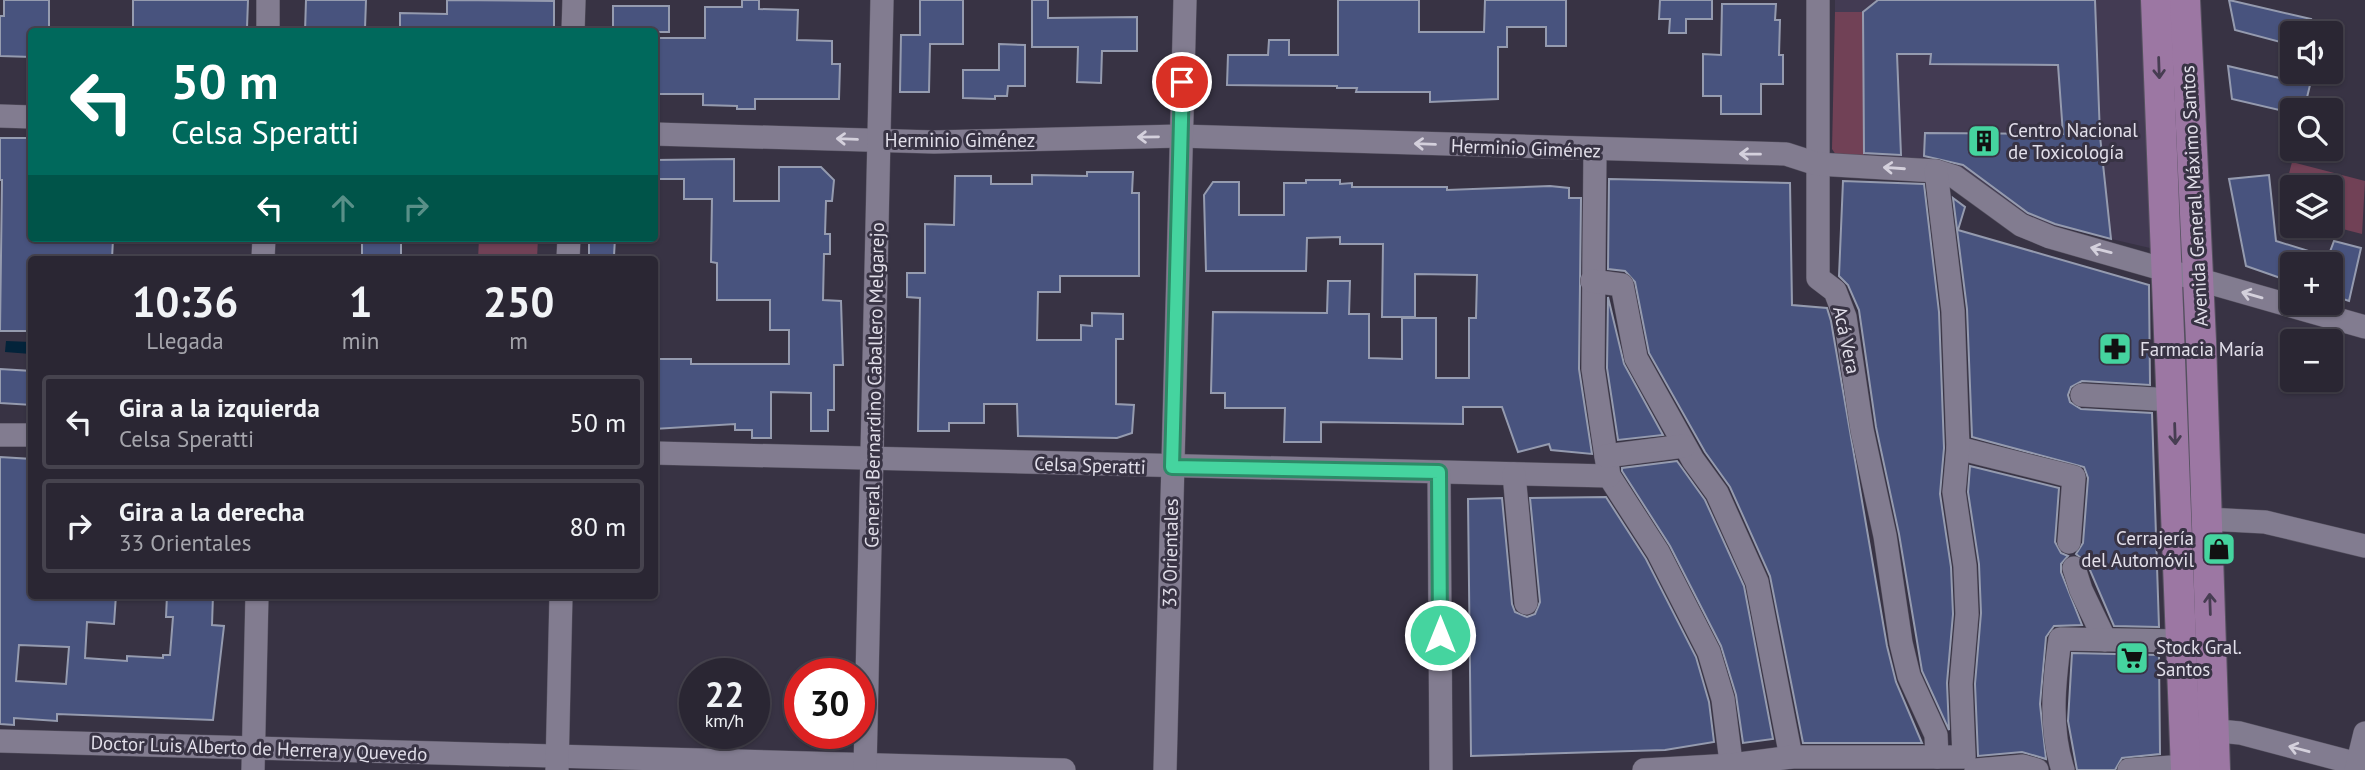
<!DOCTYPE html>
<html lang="es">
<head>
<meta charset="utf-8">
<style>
  :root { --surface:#2a2633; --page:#322e3b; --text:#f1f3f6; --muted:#a5a5ac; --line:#46434e }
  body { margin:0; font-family:"PT Sans",sans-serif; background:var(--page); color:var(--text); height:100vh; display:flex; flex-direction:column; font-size:26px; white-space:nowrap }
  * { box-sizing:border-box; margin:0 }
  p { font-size:23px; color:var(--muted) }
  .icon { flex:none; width:38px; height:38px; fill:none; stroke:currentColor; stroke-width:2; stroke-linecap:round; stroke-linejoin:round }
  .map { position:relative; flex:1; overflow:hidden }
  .drawer { position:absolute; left:28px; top:256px; width:630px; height:343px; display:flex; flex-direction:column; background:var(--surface); border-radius:7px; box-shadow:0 2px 5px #0004,0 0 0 2px var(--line) }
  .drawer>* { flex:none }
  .guide { position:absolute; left:28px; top:28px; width:630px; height:214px; border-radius:7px; box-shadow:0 2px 5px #0004,0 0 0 2px var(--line); background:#00695c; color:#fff; overflow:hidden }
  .buttons { position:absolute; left:2280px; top:21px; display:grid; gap:14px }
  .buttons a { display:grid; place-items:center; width:63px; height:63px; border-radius:7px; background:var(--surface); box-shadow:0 2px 5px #0004,0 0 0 2px var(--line); font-size:35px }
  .speed { position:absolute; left:679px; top:658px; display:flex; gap:14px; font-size:35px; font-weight:700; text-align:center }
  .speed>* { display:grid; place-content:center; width:91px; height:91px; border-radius:50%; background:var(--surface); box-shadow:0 2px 5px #0004,0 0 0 2px var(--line); line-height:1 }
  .speed small { font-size:18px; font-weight:400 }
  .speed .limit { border:10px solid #d22; background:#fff; color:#111 }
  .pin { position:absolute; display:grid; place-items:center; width:60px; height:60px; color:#fff; margin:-30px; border:4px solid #fff; border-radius:50%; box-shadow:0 2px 7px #0007 }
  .me { position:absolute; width:77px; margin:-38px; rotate:0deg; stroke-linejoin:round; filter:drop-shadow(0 0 5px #0008) }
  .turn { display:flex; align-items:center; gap:24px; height:147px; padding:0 28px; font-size:32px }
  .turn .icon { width:91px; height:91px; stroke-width:2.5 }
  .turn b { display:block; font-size:49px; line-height:60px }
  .lanes { display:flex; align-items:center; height:66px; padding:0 28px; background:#0003; justify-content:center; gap:35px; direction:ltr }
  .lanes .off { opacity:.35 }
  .eta { display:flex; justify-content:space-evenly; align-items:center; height:119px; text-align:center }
  .eta b { font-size:42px; font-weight:700; line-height:49px }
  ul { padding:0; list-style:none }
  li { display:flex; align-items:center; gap:21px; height:94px; margin:0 14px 10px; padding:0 14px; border:4px solid var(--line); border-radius:7px }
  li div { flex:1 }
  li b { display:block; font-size:26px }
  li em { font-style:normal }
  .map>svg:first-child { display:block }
  .built { fill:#433b53 }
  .green { fill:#714156 }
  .water { fill:#03233a }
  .building { fill:#48537e; stroke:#959baf; stroke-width:2; fill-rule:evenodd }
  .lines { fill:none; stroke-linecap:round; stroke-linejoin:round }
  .minor-casing { stroke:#565260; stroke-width:24 }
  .major-casing { stroke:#565260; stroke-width:32 }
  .minor { stroke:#827c90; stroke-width:23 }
  .major { stroke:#9c77a3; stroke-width:30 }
  .oneway { stroke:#473d52 }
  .oneway2 { stroke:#d4d0dc }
  .route-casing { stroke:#2d8a67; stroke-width:18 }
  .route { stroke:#45d49f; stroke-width:12 }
  .labels { text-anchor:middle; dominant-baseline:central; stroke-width:6; stroke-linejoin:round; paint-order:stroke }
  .poi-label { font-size:19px; fill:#e2dfea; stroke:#383344; text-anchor:start }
  .street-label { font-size:19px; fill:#e2dfea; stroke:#383344 }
</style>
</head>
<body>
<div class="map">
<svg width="2365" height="770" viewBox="0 0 2365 770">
  <rect width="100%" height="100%" fill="#383344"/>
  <path class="built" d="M1835,0h306l15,241 -6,7 -99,-23 -27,-12 -66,-45 -94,-12 -1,-144h-28z"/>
  <g class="green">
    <path d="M1835,12h28l1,144 -28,-1 -4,-6z"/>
    <path d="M2292,162l73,19 -3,53 -31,-8v-39h-39v29l-13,-4z"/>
    <path d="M479,238h59l-1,21h-59z"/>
  </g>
  <path class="water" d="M6,341l25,1v12l-26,-2z"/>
  <g class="building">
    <path d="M4,0h45v32h-17v25l-32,-1v-40h4z"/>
    <path d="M133,0h115l-1,28 -114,-1z"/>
    <path d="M306,0h60l-1,29 -60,3z"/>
    <path d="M447,0l107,1v31h-154v-19l47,1z"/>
    <path d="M742,0h17v9l39,1 -1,30 35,1v23h8l-1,35h-84v10h-18v-3l-34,-1v-11h-49v-56h51v-31h37z"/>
    <path d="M920,0h43v44h-33l-1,48h-29l1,-57h19z"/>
    <path d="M1032,0h16v18l89,-1v34h-35l-1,32 -24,-1 1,-35h-46z"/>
    <path d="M1338,0h81v32h65l1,-32h81v46h-20v-19h-39v20h-9v52l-68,3v-10h-74l1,-4h-20v-2l-110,-1 1,-30h40l1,-15h20v15h49z"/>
    <path d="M1660,0h52v19h-26v14h-17l1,-14h-11z"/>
    <path d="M1878,0h217l5,136 11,103 -56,-15 -27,-11 -65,-48 -39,-9 1,-23 138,1 -5,-69 -128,-1 1,-10h-34l4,101 -37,-2 -1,-141z"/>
    <path d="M2229,0l82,19 -4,14h-15v12l-57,-15z"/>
    <path d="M1722,4h54l-1,16h5l-1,35h4v29h-22v30h-40v-18h-18v-42l18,1z"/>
    <rect x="613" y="6" width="56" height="26"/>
    <path d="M999,44l26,1v41h-17l-1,10h-12v3l-32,-1v-28h36z"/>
    <path d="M2228,66l82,19 -6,25h-12v3l-60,-14z"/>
    <path d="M0,138h32v100l81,1 -1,20h-80l-4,72h-28l2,-151h-2z"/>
    <path d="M734,159v42h45v-34h42l13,13 -2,21h-6l-1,33h5v20h-6l-1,46 18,1 2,64h-9v45h-6v21h-17v-38l-40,-1v46h-19v-8h-17v-6l-81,5v-70h37v5h98v-34h-19v-30h-53v-37l-6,-1 1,-63h-28v-20h-30v-19z"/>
    <path d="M1087,172h46l-1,21h7v83h-79v16h-22l-1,48h44v-15l11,1v-13l31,1v25h-7v65l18,1 -2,28 -15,5 -99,-2 -1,-32h-33v19h-35v8h-31l2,-133 -13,-1v-24h18v-49l29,1 1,-49h36v8h41v-9l55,1z"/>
    <path d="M2269,175l7,66 52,16 6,-16 27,7 -12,53 -18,-6v-31h-39v18l-46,-16 -17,-87z"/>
    <path d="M1609,179l181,4 2,122 35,3 4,13 56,325 9,36 26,61h-119l-33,-167 -40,-89 -25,-35 -56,-99 -14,-71 -10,-11 -17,-2z"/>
    <path d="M1306,180h34v4l12,-1v4h95v3l103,-4 19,2v10h12l-2,171 13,85 -41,-4 -2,-6 -31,8 -16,-45h-39v17l-142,-2v20h-37l1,-34h-60v-15h-14l2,-81 114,1 1,-32h22l-1,33h20v44l33,1v-41h34v60h33v-60h7l1,-43 -62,-1v43h-33l1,-73h-43v-7l-33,1 -1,33h-100l-2,-76 9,-13h26v33h45v-32h22z"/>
    <path d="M1843,181l81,3 15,128 5,136 -4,46 11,73 2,47 -6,69 2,47 -27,-59 -23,-137 -23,-107 -17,-117 -11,-25 -9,-9z"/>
    <path d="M1953,198l12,9 -7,23 191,55 1,100 -68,-4 -11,6 -3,8 2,7 11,7 71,4 7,214 -45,-1 -27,-63 -11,-9 7,-11 5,-65 -4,-11 -112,-30 -5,-128z"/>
    <rect x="362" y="238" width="39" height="21"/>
    <path d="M589,238h26l-1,18h-25z"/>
    <path d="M1608,297l16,67 39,71 -45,5 -11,-72z"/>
    <path d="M0,369l32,2v34l-32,-2z"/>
    <path d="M0,457l32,2 -4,64h4v72h84l-2,29 -27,-2 -2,36 42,3v-5l36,2v-3h7l3,-38h-7l1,-22h46l-1,30 12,1 -11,94 -156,-6v7l-43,-3v7l-14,-1zM19,645l50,2 -3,37 -50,-3z"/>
    <path d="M1677,461l28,39 39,86 29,153 -30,4 -7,-48 -15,-49 -51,-100 -48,-75v-3z"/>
    <path d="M1970,466l89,22 -4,54 6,11 7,3 -7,8v8l21,53 -28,1 -8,11 -6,67 6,55 -24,-7 -44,4 -3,-72 6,-71 -2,-49 -11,-72z"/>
    <path d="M1606,497l40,62 50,98 13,45 5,40 -49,8 -194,6 -3,-257 34,-1 10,106 3,8 12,5 8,-3 5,-12 -10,-104z"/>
    <path d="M2072,653l87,2 1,99 -38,4 -7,12h-38l-9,-49z"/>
  </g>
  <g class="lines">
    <defs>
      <g id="minor">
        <path d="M1818,0v278l17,13 10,26 17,113 23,106 16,107 8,33 27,59 1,22"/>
        <path d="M268,32v-32"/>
        <path d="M573,32l1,-32"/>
        <path d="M0,116l32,1"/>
        <path d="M654,134l280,8 246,-6 606,18 31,10 119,7 19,6 66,48 29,12 315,90"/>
        <path d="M1595,150l-2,219 16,107 49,76 51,100 14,47 9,71"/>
        <path d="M263,259l1,-21"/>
        <path d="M568,259l1,-21"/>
        <path d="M1592,281l30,4 14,73 57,102 24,33 40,89 34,175"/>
        <path d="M2082,395l92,5"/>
        <path d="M0,435h32"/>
        <path d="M1958,448l116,29 -5,65"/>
        <path d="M654,453l955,23"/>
        <path d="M1606,456l78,-10"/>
        <path d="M1439,472l2,298"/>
        <path d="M1514,474l12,129"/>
        <path d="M2207,519l58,3 100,24"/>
        <path d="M2074,568l7,22 24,50"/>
        <path d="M2198,729l42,4 125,33"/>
        <path d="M0,741l1064,29"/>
        <path d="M253,770l4,-175"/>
        <path d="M557,770l4,-175"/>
        <path d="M865,770l17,-770"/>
        <path d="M1165,770l20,-770"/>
        <path d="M1644,770l88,-5 59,-8h173l-3,-73 6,-70 -2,-48 -11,-74 4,-44 -5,-137 -17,-140"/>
        <path d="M1976,770l47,-4 14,4"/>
        <path d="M2063,770c-14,-42 -9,-88 -3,-131l121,2"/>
        <path d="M2129,770l57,-4"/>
        <path d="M2356,770l9,-37"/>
      </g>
      <g id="major">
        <path d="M2156,0l30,770"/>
        <path d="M2185,0l16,341 14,429"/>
      </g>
    </defs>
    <use href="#minor" class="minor-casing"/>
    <use href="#major" class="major-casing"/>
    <use href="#minor" class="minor"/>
    <use href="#major" class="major"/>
  </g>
  <defs><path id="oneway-shaft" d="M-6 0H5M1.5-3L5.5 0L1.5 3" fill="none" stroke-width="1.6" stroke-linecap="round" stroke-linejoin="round" transform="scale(1.75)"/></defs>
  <g class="oneway">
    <use href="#oneway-shaft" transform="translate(2159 68) rotate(88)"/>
    <use href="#oneway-shaft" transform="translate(2175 434) rotate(88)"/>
    <use href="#oneway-shaft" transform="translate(2210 604) rotate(-92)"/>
  </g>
  <g class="oneway2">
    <use href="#oneway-shaft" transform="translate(1148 137) rotate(179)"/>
    <use href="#oneway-shaft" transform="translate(847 139) rotate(-178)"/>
    <use href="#oneway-shaft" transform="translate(1425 144) rotate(-178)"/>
    <use href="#oneway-shaft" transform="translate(1750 154) rotate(-179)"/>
    <use href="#oneway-shaft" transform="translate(1894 168) rotate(-176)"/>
    <use href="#oneway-shaft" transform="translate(2101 250) rotate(-166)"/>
    <use href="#oneway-shaft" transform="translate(2252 295) rotate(-164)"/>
    <use href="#oneway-shaft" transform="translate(2299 749) rotate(-165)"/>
  </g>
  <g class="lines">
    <defs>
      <path id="route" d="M1182,82l-10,385 267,5 1,163"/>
    </defs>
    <use href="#route" class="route-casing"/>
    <use href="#route" class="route"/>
  </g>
  <defs>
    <symbol id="building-square" viewBox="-11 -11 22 22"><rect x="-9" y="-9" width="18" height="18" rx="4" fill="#45d49f" stroke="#383344"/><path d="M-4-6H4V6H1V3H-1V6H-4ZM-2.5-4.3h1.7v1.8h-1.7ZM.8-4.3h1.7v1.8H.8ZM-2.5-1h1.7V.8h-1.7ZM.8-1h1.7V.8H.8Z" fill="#111"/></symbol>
    <symbol id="pharmacy-square" viewBox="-11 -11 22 22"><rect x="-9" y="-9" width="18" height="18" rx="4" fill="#45d49f" stroke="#383344"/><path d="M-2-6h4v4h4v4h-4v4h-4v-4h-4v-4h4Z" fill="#111"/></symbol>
    <symbol id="shop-square" viewBox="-11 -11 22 22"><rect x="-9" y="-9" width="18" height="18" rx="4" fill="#45d49f" stroke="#383344"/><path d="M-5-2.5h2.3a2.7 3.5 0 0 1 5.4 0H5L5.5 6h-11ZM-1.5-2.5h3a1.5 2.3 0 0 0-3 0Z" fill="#111"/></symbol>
    <symbol id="supermarket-square" viewBox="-11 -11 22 22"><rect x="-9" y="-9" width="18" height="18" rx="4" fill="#45d49f" stroke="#383344"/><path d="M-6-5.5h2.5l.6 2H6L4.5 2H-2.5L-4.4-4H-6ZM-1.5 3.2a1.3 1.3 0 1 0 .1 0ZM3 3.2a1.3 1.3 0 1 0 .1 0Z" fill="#111"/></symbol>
  </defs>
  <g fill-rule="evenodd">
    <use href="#building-square" x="1965" y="122" width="38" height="38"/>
    <use href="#pharmacy-square" x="2096" y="330" width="38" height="38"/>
    <use href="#shop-square" x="2200" y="530" width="38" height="38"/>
    <use href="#supermarket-square" x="2113" y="639" width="38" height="38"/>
  </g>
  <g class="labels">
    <g class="poi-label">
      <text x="2008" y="130">Centro Nacional<tspan x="2008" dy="22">de Toxicología</tspan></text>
      <text x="2140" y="349">Farmacia María</text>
      <text x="2194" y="538" text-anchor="end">Cerrajería<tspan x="2194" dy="22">del Automóvil</tspan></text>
      <text x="2156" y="647">Stock Gral.<tspan x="2156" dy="22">Santos</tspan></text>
    </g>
    <g class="street-label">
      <text x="960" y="140">Herminio Giménez</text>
      <text transform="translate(1526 148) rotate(2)">Herminio Giménez</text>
      <text transform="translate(2194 196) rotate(-93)">Avenida General Máximo Santos</text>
      <text transform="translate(1847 340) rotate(78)">Acá Vera</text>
      <text transform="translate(874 385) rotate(-89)">General Bernardino Caballero Melgarejo</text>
      <text transform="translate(1090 465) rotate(2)">Celsa Speratti</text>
      <text transform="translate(1170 553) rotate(-89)">33 Orientales</text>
      <text transform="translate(259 748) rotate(2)">Doctor Luis Alberto de Herrera y Quevedo</text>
    </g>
  </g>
</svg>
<div class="buttons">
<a><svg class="icon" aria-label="sound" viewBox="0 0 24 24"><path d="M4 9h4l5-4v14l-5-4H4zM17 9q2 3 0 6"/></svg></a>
<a><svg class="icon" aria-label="search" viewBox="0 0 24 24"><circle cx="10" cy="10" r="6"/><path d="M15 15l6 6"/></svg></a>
<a><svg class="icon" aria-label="layers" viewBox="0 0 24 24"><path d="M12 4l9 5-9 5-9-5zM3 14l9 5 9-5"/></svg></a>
<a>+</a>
<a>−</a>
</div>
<div class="speed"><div>22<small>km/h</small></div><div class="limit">30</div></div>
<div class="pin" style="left:1182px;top:82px;background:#d93025"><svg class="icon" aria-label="arrive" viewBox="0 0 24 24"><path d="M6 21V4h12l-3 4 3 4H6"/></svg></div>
<svg class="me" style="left:1440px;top:635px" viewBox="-20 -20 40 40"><circle r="17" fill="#45d49f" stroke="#fff" stroke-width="3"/><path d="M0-11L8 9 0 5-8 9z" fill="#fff"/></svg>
<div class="guide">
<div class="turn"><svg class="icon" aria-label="left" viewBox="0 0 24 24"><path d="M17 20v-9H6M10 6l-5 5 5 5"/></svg><div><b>50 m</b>Celsa Speratti</div></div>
<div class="lanes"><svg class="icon" aria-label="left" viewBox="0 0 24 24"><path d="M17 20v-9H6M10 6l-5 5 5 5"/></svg><svg class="icon off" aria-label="ahead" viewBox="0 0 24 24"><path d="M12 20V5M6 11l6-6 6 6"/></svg><svg class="icon off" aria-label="right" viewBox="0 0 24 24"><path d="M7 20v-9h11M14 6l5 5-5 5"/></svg></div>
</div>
<section class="drawer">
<div class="eta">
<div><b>10:36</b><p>Llegada</p></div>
<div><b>1</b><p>min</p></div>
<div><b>250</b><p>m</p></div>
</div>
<ul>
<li><svg class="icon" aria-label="left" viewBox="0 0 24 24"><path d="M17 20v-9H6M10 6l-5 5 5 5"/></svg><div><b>Gira a la izquierda</b><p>Celsa Speratti</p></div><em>50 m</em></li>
<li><svg class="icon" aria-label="right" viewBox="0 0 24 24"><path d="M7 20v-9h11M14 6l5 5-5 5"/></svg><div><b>Gira a la derecha</b><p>33 Orientales</p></div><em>80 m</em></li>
</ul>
</section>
</div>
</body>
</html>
